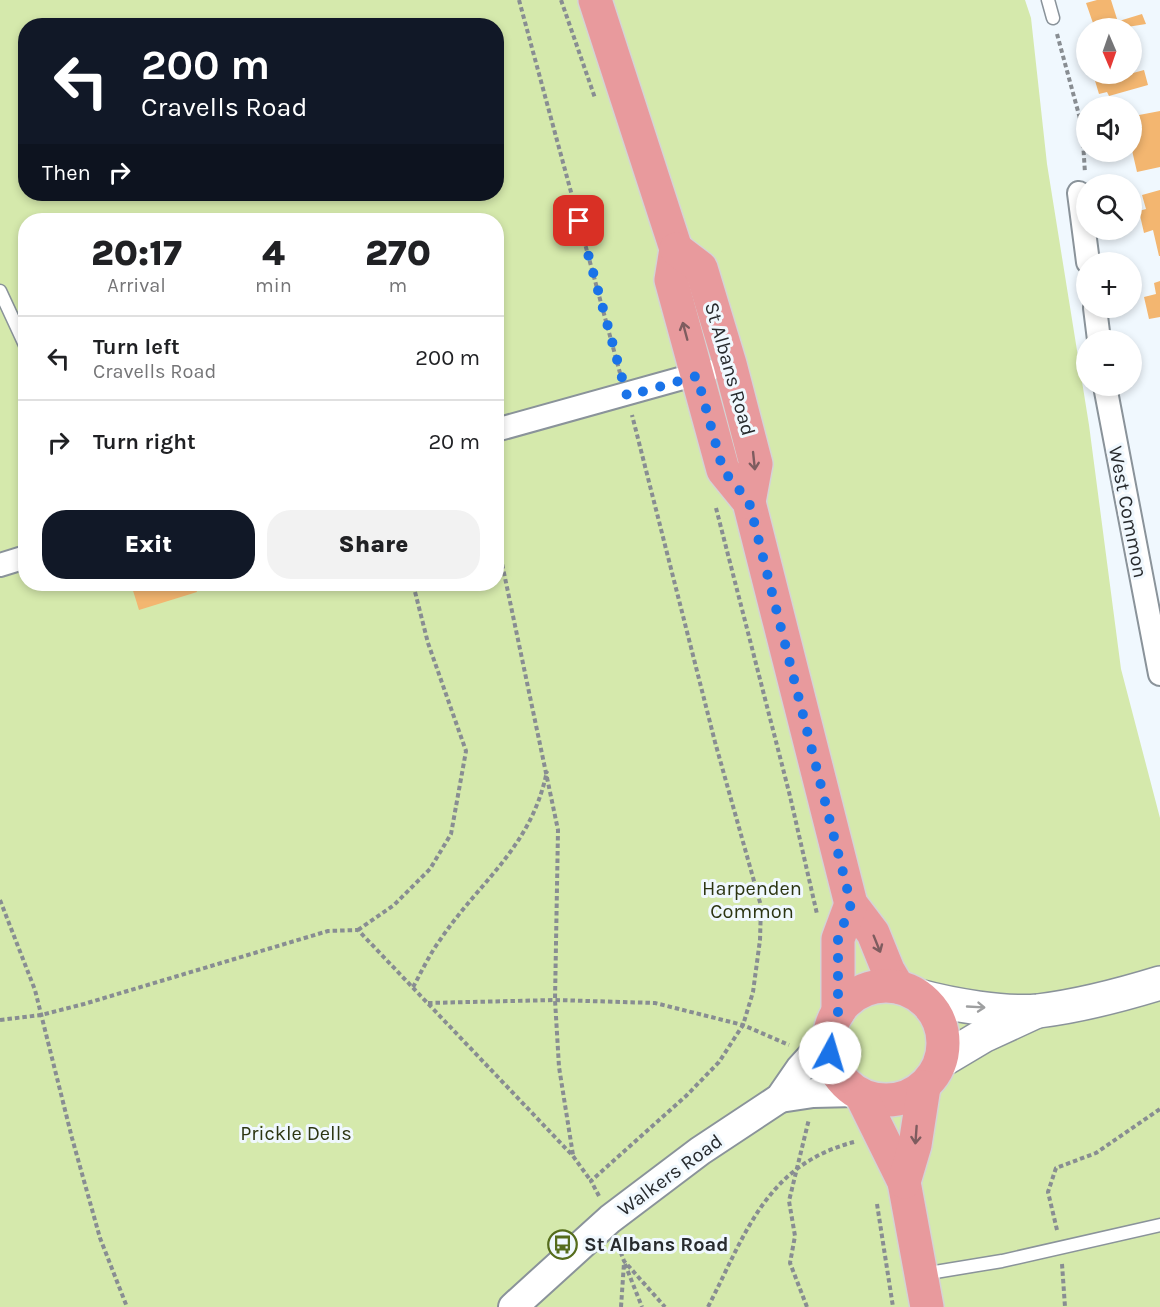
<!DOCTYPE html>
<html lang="en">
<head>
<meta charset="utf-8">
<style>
  :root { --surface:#fff; --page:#f2f2f2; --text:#202124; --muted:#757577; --line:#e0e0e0; --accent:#111827 }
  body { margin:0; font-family:Karla,sans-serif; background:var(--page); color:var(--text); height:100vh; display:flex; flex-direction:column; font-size:22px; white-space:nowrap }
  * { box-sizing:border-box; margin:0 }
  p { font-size:20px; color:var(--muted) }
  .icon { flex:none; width:33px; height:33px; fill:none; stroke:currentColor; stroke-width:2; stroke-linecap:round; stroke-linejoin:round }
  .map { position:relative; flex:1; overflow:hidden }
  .details { position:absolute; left:18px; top:213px; width:486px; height:378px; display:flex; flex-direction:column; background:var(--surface); border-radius:24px; box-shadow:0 3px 9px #0003 }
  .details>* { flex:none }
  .banner { position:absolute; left:18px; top:18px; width:486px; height:183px; border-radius:24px; box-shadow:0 3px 9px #0003; background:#111827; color:#fff; overflow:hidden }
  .needle { width:39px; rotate:178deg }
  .fabs { position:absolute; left:1076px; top:18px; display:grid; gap:12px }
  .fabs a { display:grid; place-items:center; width:66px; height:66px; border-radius:50%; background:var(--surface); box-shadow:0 3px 9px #0003; font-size:30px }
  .pin { position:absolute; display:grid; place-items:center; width:51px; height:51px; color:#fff; margin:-26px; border-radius:12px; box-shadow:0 3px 9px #0006 }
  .me { position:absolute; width:66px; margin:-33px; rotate:6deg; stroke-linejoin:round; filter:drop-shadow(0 0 4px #0008) }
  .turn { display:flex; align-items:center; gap:21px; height:126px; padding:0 24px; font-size:27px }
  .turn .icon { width:78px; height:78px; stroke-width:2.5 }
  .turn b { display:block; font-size:42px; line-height:51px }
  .then { display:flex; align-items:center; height:57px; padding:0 24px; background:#0003; gap:12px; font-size:22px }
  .eta { display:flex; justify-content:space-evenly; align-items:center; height:102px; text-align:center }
  .eta b { font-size:36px; font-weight:800; line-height:42px }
  .cta { display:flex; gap:12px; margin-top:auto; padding:12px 24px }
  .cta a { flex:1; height:69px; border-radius:24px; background:var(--accent); color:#fff; font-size:24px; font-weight:800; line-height:69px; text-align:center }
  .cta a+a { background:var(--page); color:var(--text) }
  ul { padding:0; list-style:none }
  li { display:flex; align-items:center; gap:18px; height:84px; padding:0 24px; border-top:2px solid var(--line) }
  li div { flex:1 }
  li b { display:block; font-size:22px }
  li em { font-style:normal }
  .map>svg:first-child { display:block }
  .green { fill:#d5e9ac; fill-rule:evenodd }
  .building { fill:#f3b670 }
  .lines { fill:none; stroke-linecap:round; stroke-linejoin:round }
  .service-casing { stroke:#8a939a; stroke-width:15 }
  .minor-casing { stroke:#8a939a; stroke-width:26 }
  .tertiary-casing { stroke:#8a939a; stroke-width:32 }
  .secondary-casing { stroke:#8a939a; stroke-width:36 }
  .primary-casing { stroke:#d4d4d5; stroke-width:36 }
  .path { stroke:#888d92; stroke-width:4; stroke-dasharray:4.5 3; stroke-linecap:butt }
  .service { stroke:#fff; stroke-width:12 }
  .minor { stroke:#fff; stroke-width:22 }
  .tertiary { stroke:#fff; stroke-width:28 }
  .secondary { stroke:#fff; stroke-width:33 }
  .primary { stroke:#e89a9d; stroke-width:33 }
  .oneway { stroke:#7e5c5f }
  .oneway2 { stroke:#9e9fa0 }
  .route { stroke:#1a73e8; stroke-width:10; stroke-dasharray:0 18 }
  .labels { text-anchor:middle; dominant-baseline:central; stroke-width:6; stroke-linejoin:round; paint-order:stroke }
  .street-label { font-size:20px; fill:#272a2d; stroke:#f0f8fe }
  .park-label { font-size:20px; fill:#2c3512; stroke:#f0f8fe }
  .poi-label { font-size:20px; font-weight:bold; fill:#272a2d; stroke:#f0f8fe; text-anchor:start }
</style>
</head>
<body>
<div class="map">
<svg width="1160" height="1307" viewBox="0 0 1160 1307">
  <rect width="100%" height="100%" fill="#f0f8fe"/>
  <path class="green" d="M0,0h1025l6,18 16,146 42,261 32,244 39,149v489h-1160zM26,26h470v168h-470zM26,220h470v364h-470z"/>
  <g class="building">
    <path d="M1097,0h14l6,19 -23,7 -8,-23z"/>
    <path d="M1142,14l4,10 -25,4 -2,-7z"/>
    <path d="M1144,70l4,15 -39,11 -2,-4 -8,2 -6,-20h28l1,2z"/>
    <path d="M1160,111v56l-23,5 -6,-26v-16l11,-3 -3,-12z"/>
    <path d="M1160,190v66h-1l-6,-26 -9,3 -5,-22 7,-2 -4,-14z"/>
    <path d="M1160,281v36l-11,2 -5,-22 12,-3 -2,-11z"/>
    <path d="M131,584h63l3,8 -58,18z"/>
  </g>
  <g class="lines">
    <defs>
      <g id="service">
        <path d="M1048,0l5,18"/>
        <path d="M0,291l26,56"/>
        <path d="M923,1274l79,-13 158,-36"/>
      </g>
      <g id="minor">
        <path d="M1079,193l9,69"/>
        <path d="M1095,308l4,32"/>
        <path d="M1105,386l55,288"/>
        <path d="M496,430l212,-59"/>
        <path d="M0,565l26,-8"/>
      </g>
      <g id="tertiary">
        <path d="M780,1098l33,-5 43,-1"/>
        <path d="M513,1307l97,-88 90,-68 80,-53 20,-29 29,-32"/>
      </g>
      <g id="secondary">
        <path d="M919,996c33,9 86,18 119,15 41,-5 83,-16 122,-28"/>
        <path d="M941,1061l42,-25 52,-24"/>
      </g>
      <g id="primary">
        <path d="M595,0l81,249 -5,31 52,190 26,32 102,402 22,29 15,37 10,17"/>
        <path d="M676,249l25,19 29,96 26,100 -7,38"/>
        <circle cx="886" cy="1043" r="57"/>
        <path d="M838,1013v-74l13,-35"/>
        <path d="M861,1095l43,87 23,125"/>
        <path d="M904,1182l11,-37 9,-58"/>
      </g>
    </defs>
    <use href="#service" class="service-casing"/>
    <use href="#minor" class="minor-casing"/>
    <use href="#tertiary" class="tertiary-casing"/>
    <use href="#secondary" class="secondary-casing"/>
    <use href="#primary" class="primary-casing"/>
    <g class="path">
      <path d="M519,0l101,373"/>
      <path d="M561,0l34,98"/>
      <path d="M1057,34l25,92 3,47"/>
      <path d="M716,508l74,288 27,118"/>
      <path d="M496,535l62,295 -3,170 4,67 14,88"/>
      <path d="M0,900l35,90 37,148 28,100 27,69"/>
      <path d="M358,930l36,-25 36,-36 21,-35 15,-83 -38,-108 -15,-59"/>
      <path d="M413,987c8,-14 15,-30 25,-44 41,-62 93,-94 109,-172"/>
      <path d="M428,1003l127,-3 100,3 88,22 46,20"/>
      <path d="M0,1020l41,-5 43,-11 244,-73 30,-1 215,226 18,25"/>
      <path d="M599,1196l-8,-15 95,-85 33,-34 24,-37 10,-33 7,-52 1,-34 -46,-164 -83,-327"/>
      <path d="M877,1204l16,103"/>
      <path d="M1057,1230l-9,-38 8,-24 40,-15 64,-44"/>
      <path d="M618,1245l6,16 41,46"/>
      <path d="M625,1264l17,43"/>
      <path d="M1062,1264l3,43"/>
      <path d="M621,1307l3,-44"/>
      <path d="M708,1307c38,-74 58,-142 146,-165"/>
      <path d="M807,1307l-17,-44 5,-27 -6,-35 20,-82"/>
    </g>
    <use href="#service" class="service"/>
    <use href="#minor" class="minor"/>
    <use href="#tertiary" class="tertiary"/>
    <use href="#secondary" class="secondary"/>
    <use href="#primary" class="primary"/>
  </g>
  <defs><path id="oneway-shaft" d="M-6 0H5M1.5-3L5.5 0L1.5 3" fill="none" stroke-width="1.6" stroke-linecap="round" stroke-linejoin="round" transform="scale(1.5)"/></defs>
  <g class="oneway">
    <use href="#oneway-shaft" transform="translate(685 331) rotate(-105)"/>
    <use href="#oneway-shaft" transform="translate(754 461) rotate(84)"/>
    <use href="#oneway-shaft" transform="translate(877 944) rotate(68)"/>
    <use href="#oneway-shaft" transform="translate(916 1135) rotate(94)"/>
  </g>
  <use class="oneway2" href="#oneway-shaft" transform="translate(976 1007) rotate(3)"/>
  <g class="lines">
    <path class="route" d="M579,221l48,175 70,-20 26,94 26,32 102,402 -13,35v74l-9,24 1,16"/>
  </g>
  <defs>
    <symbol id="bus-ring" viewBox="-11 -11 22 22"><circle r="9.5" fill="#f0f8fe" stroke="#556c1c" stroke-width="1.5"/><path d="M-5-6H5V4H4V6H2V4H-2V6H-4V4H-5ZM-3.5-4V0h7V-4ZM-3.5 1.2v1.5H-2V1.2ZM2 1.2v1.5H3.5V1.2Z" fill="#556c1c"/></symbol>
  </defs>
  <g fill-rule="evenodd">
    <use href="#bus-ring" x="546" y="1228" width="33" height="33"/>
  </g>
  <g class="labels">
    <g class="street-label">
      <text transform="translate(730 369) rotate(74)">St Albans Road</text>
      <text transform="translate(1128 512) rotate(79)">West Common</text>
      <text transform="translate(670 1175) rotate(-36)">Walkers Road</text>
    </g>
    <g class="park-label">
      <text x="752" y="888">Harpenden<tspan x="752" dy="23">Common</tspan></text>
      <text x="296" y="1133">Prickle Dells</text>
    </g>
    <g class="poi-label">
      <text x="584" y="1244">St Albans Road</text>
    </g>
  </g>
</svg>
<div class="fabs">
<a><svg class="needle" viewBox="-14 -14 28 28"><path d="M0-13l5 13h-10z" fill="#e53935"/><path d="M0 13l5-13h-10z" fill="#757577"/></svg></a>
<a><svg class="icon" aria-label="sound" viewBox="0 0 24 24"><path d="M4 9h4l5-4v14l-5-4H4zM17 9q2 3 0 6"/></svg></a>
<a><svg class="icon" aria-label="search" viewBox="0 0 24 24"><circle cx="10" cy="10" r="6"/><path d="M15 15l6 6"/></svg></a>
<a>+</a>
<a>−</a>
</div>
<div class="pin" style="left:579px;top:221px;background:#d93025"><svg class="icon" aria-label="arrive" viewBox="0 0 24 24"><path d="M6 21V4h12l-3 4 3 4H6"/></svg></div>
<svg class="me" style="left:830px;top:1053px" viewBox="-20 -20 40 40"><circle r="19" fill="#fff"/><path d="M0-13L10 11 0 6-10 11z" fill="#1a73e8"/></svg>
<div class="banner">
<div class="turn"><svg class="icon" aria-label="left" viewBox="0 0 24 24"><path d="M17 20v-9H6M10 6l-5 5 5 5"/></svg><div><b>200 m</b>Cravells Road</div></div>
<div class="then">Then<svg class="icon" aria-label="right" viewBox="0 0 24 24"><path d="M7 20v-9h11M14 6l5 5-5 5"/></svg></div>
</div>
<section class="details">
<div class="eta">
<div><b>20:17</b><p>Arrival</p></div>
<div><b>4</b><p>min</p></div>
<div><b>270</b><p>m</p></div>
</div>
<ul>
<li><svg class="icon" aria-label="left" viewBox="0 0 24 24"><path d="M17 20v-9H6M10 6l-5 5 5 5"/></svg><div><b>Turn left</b><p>Cravells Road</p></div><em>200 m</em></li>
<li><svg class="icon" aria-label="right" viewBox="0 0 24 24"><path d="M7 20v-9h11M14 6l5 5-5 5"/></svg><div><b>Turn right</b></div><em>20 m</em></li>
</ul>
<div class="cta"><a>Exit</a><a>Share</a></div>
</section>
</div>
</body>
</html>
